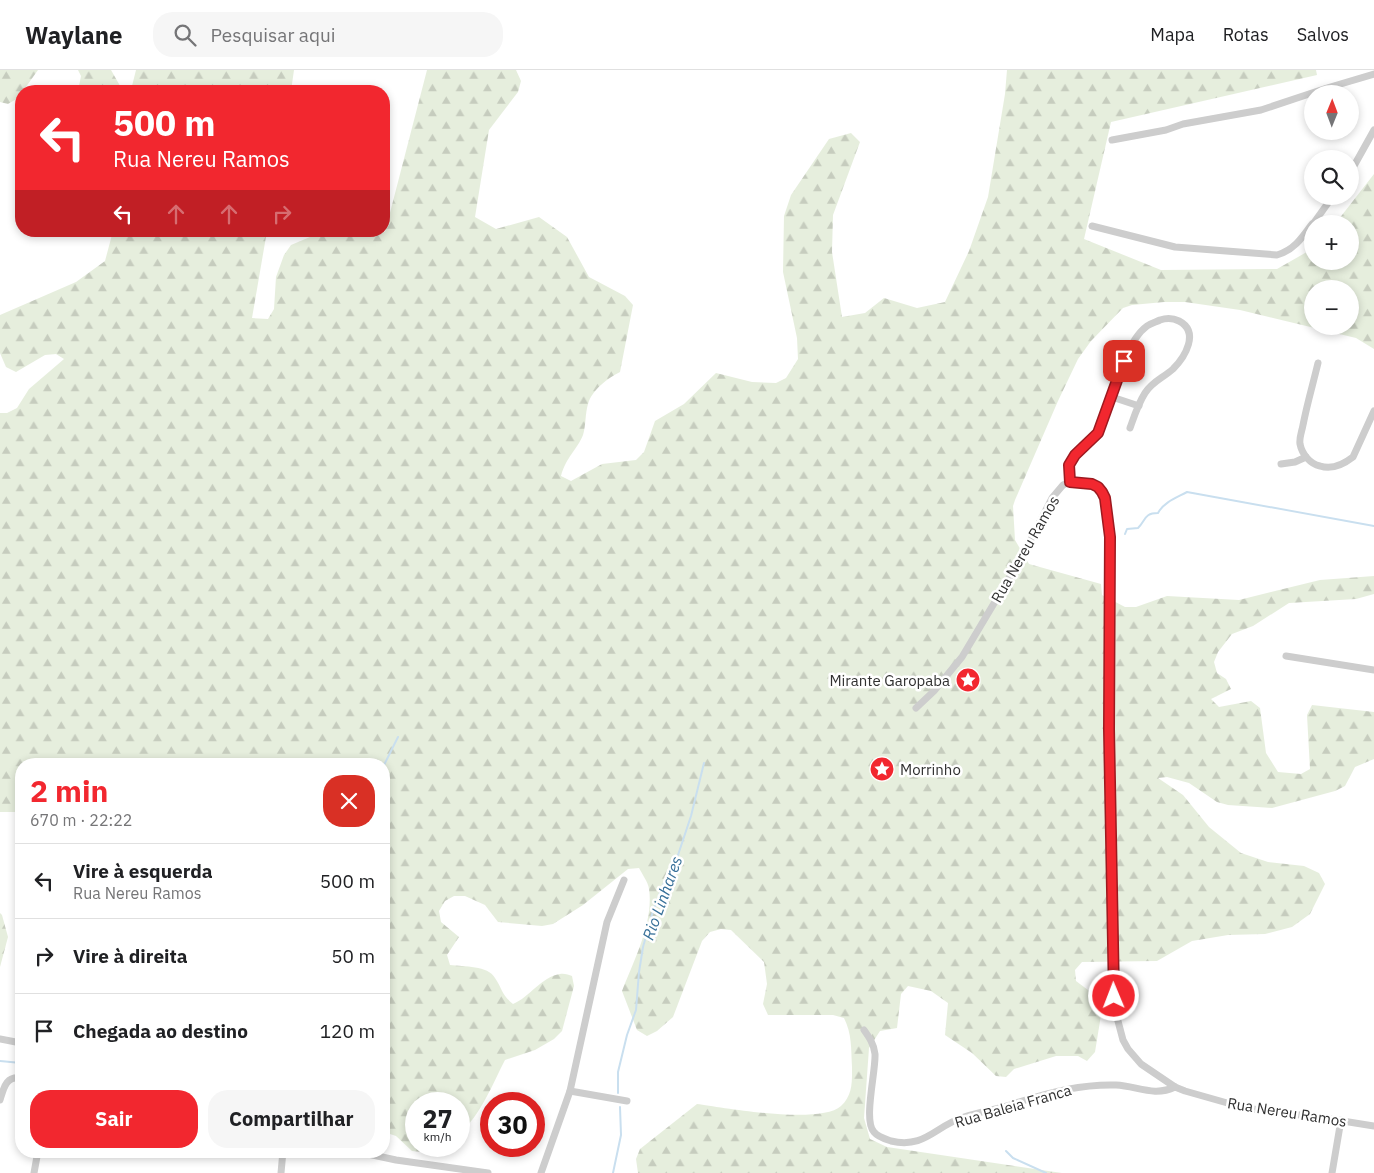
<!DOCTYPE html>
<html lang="pt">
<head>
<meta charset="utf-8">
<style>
  :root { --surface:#fff; --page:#f6f6f6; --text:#202124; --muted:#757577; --line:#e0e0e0; --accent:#f2272f }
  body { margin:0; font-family:"IBM Plex Sans",sans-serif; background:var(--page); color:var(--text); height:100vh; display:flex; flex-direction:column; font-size:19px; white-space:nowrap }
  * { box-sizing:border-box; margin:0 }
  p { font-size:16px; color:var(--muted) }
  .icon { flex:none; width:28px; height:28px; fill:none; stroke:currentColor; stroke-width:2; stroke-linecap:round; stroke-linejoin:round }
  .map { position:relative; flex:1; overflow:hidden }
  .details { position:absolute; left:15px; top:688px; width:375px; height:400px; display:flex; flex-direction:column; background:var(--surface); border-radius:20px; box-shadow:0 2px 8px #0003 }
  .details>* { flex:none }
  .guide { position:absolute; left:15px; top:15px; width:375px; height:152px; border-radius:20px; box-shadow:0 2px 8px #0003; background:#f2272f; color:#fff; overflow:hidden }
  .needle { width:32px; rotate:1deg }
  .buttons { position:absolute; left:1304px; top:15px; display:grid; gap:10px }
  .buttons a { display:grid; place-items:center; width:55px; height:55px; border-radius:50%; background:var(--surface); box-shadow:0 2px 8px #0003; font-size:25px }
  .speed { position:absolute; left:405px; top:1022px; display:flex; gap:10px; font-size:25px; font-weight:700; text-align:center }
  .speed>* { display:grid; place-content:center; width:65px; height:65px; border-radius:50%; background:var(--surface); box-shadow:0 2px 8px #0003; line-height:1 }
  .speed small { font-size:12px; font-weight:400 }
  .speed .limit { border:8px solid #d22; background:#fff; color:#111 }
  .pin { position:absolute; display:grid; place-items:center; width:42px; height:42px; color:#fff; margin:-21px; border-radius:10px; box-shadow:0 2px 8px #0006 }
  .me { position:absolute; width:55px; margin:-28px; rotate:359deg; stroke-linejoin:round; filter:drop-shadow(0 0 4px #0008) }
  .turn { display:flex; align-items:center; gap:18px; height:105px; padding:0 15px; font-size:22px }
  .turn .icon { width:65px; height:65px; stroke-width:2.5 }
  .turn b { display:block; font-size:35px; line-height:42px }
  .lanes { display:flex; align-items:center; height:48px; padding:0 15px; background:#0003; justify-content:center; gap:25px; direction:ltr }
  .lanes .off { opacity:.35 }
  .round { display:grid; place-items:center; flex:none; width:52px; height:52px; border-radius:20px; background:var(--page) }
  .overview { display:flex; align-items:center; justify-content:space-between; height:85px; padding:0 15px }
  h1 { font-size:30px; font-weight:700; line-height:38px; color:var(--accent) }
  .cta { display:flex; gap:10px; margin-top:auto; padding:10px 15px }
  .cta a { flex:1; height:58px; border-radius:20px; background:var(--accent); color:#fff; font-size:20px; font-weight:700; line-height:58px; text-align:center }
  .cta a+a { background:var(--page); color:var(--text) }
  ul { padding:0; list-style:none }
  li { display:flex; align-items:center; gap:15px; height:75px; padding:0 15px; border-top:1px solid var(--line) }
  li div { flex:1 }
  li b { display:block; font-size:19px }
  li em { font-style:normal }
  header { display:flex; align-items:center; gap:30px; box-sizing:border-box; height:70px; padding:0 25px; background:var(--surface); border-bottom:1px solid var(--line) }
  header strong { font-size:24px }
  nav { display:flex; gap:28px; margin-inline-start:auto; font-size:18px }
  .search { width:350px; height:45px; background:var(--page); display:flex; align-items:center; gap:12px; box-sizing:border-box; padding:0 18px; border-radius:20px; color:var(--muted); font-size:19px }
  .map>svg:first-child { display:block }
  .forest { fill:url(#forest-firs); fill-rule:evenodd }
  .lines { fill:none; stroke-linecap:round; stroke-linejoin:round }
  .stream { stroke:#c9dfef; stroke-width:2 }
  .minor { stroke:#cdcdcd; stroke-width:7 }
  .route-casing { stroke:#9d191f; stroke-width:12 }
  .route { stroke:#f2272f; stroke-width:9 }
  .labels { text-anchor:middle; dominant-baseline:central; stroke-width:5; stroke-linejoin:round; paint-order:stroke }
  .street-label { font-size:15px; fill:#303030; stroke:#fff }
  .poi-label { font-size:15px; fill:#303030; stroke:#fff; text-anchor:end }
  .water-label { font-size:16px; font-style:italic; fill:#377099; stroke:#fff }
</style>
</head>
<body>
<header>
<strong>Waylane</strong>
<div class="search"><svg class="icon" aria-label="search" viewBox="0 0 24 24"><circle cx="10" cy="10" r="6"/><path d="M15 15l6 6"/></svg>Pesquisar aqui</div>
<nav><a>Mapa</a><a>Rotas</a><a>Salvos</a></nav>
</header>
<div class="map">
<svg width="1374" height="1103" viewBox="0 0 1374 1103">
  <defs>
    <pattern id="forest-firs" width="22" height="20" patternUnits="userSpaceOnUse" patternTransform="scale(1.25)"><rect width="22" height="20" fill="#e6eedd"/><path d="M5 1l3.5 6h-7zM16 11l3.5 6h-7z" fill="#c6ccbe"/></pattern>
  </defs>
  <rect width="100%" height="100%" fill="#fff"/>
  <g class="forest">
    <path d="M0,0h38l-20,28 -10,6 -8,-2z"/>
    <path d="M78,0h33l12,21h-45l3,-15z"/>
    <path d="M136,0h158l-3,21h-165l6,-5z"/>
    <path d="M427,0h89l5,11 -3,11 -29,38 -14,87 21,12 43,-12 28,20 22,40 36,19 8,9 -13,67c-12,6 -28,18 -32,32 -3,10 -2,21 -5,31 -6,15 -17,22 -22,41l10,5 31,-17 34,-4 8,-8 11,-31 29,-17 32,-31 36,9 24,1 10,-5 12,-19 -1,-21 -14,-66 1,-56 7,-21 38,-56 22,-6 9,9 -27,73 -1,37 10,65 23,-4 19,-15 33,10 28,-6 24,-51 19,-54 17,-103 2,-24h309l1,5 -206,47 -27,117 77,31 116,-1 35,-20v12h38v-37h-15l39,-50v175l-18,-11 -116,-28 -55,-8h-21l-32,3 -9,3 -32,33 -13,18 -20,42 -43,99 -2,6 2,34 14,24 72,20 1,11 23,12h11l31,-11 72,4 81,-20 54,-4v18l-18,5 -67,4 -36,23 -21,8 -14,18 -4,10 3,11 9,6 5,10 -20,10 8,8 32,-6 9,7 6,45 12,19 23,2 9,-5 -3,-54 5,-10 62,7v47l-19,8 -10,19 -10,5 -63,17 -44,-3 -11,-3 -28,-19 -22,-6 -9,1 25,17 26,32 32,26 27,9 36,4 15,7 6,11 -15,30 -18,13 -27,7 -37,1 -36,6 -35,20 -75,1 -7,8 1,11 24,18 2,10 -7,43 -8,9 -9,-5h-22l-42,13 -8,8 -10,-1 -24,-23 -27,-18 3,-32 -17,-12 -23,-5 -7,8 -4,34 -17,3 -11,17 -5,70 6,21 17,8 175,26h-424l-2,-14 4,-10 57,-45c28,4 123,21 144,2 12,-11 11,-25 11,-39 -1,-19 0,-33 -8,-49l-11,-3h-65l-5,-11 4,-20 -3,-22 -33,-32 -10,-1 -11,3 -8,9 -29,76 -16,14 -10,5 -10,-6 -15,-39c12,-30 32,-70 27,-102 -1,-7 -7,-15 -10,-21l-11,1 -45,36 -30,19 -11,2 -44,-4 -13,-17 -20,-9h-11l-9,5 -6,10 2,11 18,15 -12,18 3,10c14,2 38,0 45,13 8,12 6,16 18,26 17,-7 28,-27 47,-30 4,-1 9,1 12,2l2,10 -12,45 -8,8 -19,11 -30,10c-13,25 -24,55 -46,74v-30h-43v42h29l-12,7 -21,-2 -16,-15 -12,-4v-368h-363v48h-21v-399h7l10,-5 12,-19 35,-30 -8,-5 -11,1 -29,17 -10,-5 -6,-14v-38l76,-33 29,-21 8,-30h154l-15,87 16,1 6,-10 2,-32 8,-22 7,-10 19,-8v-6l75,1zM1312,219h38v37h-38z"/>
    <path d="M0,843l2,2 6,22 -8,30z"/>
  </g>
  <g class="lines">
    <g class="stream">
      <path d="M1125,464l2,-5 11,-1c8,-8 6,-15 20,-15 6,-11 18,-15 29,-21l187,34"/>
      <path d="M384,695l14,-28"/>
      <path d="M0,991l21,2"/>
      <path d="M618,1023v-21l9,-37 9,-25 3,-38 4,-25 10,-36 10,-26 15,-30 13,-39 13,-53"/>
      <path d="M1006,1081l7,7 33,15"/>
      <path d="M613,1103l8,-38 -1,-28"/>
    </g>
    <g class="minor">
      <path d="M1112,70l54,-10 17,-6 78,-14 66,-22 47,-14"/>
      <path d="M1350,103l24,-43"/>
      <path d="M1313,154l20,-28"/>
      <path d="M1092,156l83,21 102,8c17,-5 25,-17 35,-31"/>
      <path d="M1318,293c-5,21 -11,41 -15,62 -1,6 -4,13 -3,19 2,10 10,20 20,22 12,4 24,-2 33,-9l21,-46"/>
      <path d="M1112,327l27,9"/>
      <path d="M1281,394l14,-2 11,-5"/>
      <path d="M1070,412c-5,-34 15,-28 28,-49 3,-4 4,-10 6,-15 9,-25 21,-76 43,-92 4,-3 9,-4 13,-6 6,-2 13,-2 19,1 21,11 6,36 -6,48 -10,9 -20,12 -28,24 -7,11 -11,24 -15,35"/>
      <path d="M1286,586l88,14"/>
      <path d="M916,638l18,-17 28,-34 62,-104 28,-55 11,-13 7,-3h12l16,5 4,5 3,6 5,39 -1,192 2,123 -1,29 4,125 9,34 5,9 13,15 34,23 10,4 60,17 79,10 50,8"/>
      <path d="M864,960c5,7 10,14 11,24 1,17 -12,67 -1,78 4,5 11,7 17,9 34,8 44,-15 73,-24 18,-6 37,-8 55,-15 32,-10 63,-18 97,-17 21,1 38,12 59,2"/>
      <path d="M0,969l21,4"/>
      <path d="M570,1021l57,10"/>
      <path d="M0,1030c4,-13 6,-24 21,-22"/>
      <path d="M354,1081l42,9 92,13"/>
      <path d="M34,1103l4,-22"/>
      <path d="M281,1103l2,-22"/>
      <path d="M541,1103l29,-82 37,-169 17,-42"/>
      <path d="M1332,1103l9,-53"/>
    </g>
  </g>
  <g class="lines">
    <defs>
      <path id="route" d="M1114,926l-5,-267 1,-192 -5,-39 -3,-6 -4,-5 -6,-3 -22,-2 -1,-17 6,-10 23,-22 26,-72"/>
    </defs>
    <use href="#route" class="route-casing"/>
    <use href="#route" class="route"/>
  </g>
  <defs>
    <symbol id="sight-disc" viewBox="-11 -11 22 22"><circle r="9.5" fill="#f2272f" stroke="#fff"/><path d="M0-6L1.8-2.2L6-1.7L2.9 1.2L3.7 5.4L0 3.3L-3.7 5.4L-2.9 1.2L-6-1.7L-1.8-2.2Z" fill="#fff"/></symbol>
  </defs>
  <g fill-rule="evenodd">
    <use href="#sight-disc" x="954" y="596" width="28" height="28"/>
    <use href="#sight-disc" x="868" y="685" width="28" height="28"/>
  </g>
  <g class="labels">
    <g class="street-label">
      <text transform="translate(1025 479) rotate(-60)">Rua Nereu Ramos</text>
      <text transform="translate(1013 1036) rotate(-16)">Rua Baleia Franca</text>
      <text transform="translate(1287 1042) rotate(9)">Rua Nereu Ramos</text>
    </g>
    <g class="poi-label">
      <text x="950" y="610">Mirante Garopaba</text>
      <text x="900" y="699" text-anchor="start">Morrinho</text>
    </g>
    <g class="water-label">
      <text transform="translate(662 828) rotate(-70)">Rio Linhares</text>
    </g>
  </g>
</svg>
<div class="buttons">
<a><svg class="needle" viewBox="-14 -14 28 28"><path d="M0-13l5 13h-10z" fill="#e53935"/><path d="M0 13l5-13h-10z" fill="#757577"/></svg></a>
<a><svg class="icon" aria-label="search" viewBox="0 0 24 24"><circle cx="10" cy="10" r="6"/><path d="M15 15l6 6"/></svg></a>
<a>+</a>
<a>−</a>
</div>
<div class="speed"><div>27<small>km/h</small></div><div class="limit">30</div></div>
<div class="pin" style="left:1124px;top:291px;background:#d93025"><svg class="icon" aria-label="arrive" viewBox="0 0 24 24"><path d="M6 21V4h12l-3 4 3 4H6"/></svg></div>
<svg class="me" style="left:1114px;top:926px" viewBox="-20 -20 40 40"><circle r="17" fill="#f2272f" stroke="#fff" stroke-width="3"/><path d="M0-11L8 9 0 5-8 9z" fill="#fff"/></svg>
<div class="guide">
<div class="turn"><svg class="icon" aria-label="left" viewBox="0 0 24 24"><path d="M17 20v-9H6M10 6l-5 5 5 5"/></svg><div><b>500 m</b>Rua Nereu Ramos</div></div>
<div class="lanes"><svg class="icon" aria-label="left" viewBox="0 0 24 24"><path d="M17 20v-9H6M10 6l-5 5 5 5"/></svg><svg class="icon off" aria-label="ahead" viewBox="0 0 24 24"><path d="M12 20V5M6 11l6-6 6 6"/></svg><svg class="icon off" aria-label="ahead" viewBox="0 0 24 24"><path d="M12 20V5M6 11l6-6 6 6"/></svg><svg class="icon off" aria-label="right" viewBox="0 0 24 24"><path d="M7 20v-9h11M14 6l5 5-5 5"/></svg></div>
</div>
<section class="details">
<div class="overview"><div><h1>2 min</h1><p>670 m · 22:22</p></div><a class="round" style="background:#d93025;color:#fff"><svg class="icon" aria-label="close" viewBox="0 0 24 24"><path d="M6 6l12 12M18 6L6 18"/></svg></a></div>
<ul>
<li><svg class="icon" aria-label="left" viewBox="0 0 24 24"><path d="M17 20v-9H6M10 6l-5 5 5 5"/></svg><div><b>Vire à esquerda</b><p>Rua Nereu Ramos</p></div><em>500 m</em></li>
<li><svg class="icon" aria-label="right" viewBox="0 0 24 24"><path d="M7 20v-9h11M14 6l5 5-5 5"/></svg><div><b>Vire à direita</b></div><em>50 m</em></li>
<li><svg class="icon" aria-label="arrive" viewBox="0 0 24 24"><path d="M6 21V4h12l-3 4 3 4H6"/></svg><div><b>Chegada ao destino</b></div><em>120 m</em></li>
</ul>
<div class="cta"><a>Sair</a><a>Compartilhar</a></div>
</section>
</div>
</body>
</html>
